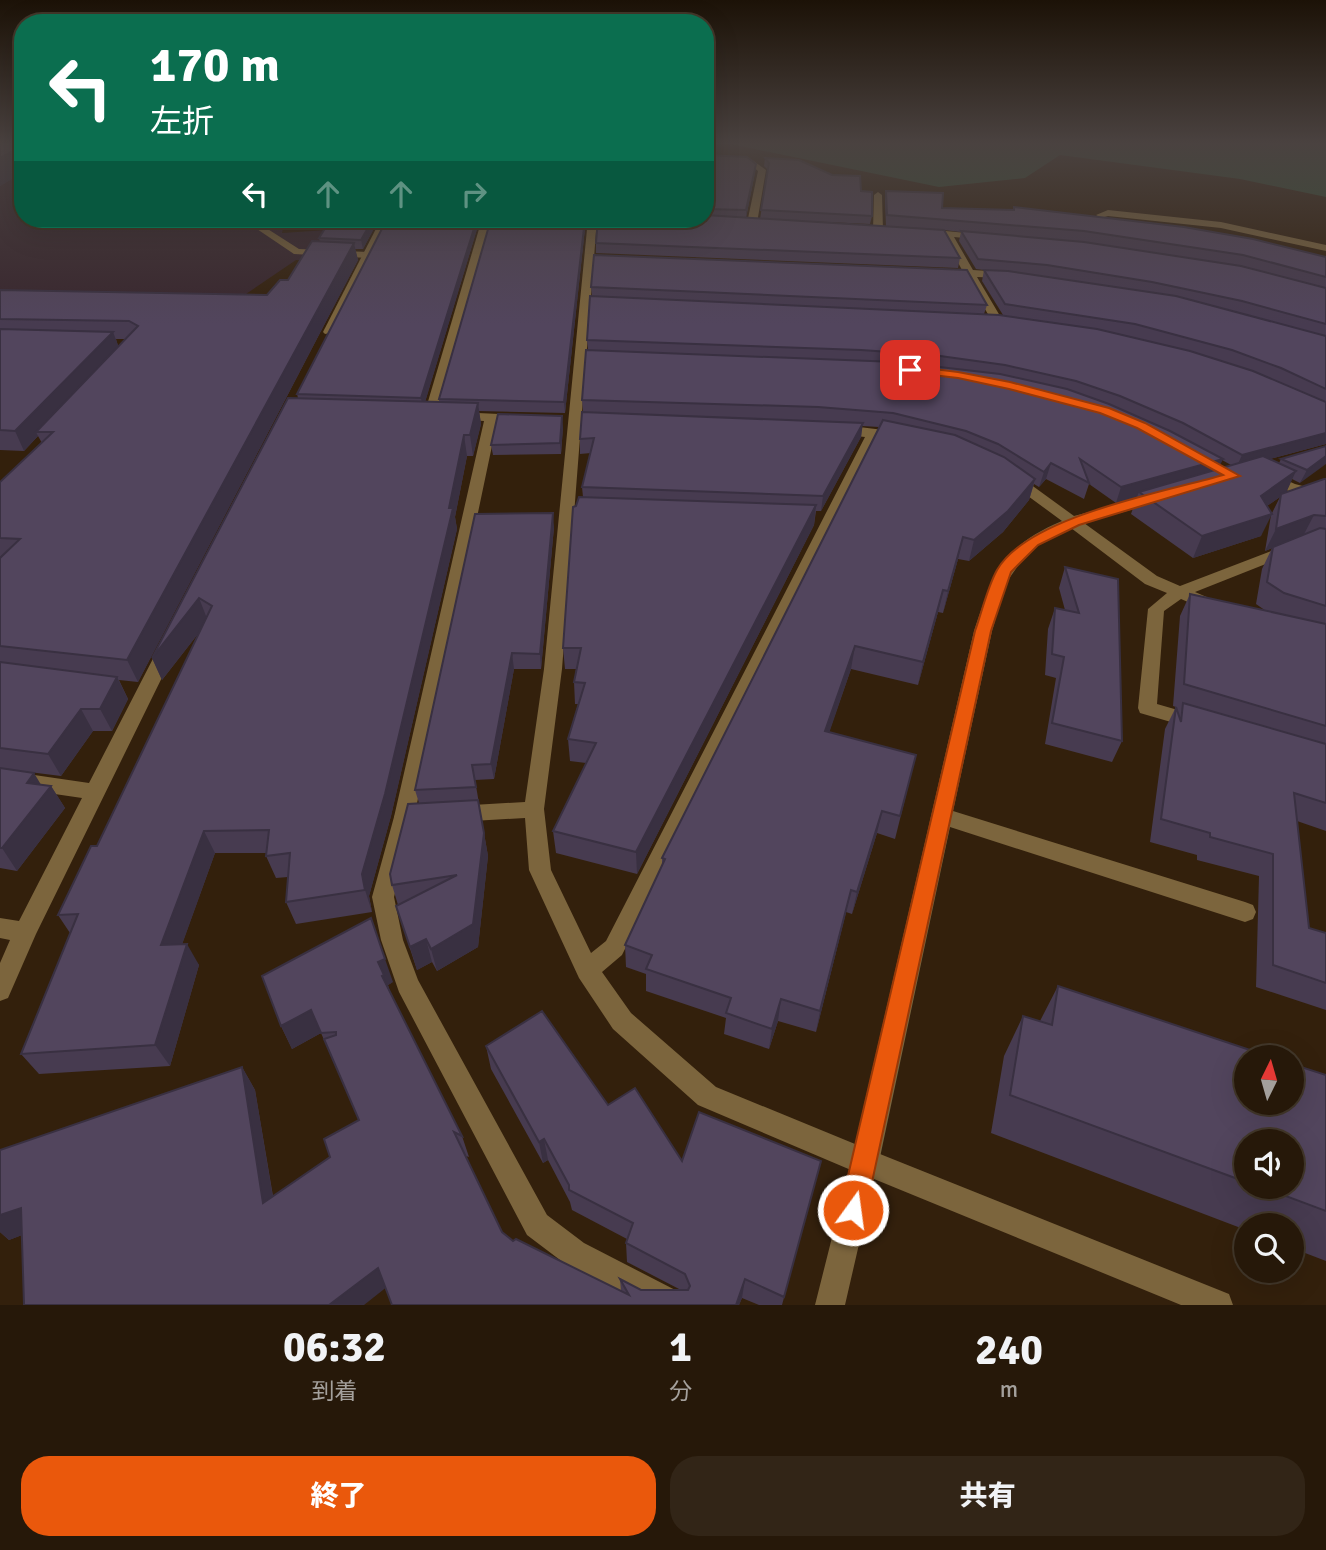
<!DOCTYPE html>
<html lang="ja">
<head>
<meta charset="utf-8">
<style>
  :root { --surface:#261809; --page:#322517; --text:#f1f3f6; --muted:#a4a09c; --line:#42372a; --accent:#ea580c }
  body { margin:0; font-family:Signika,"Noto Sans JP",sans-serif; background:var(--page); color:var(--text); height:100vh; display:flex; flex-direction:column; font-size:26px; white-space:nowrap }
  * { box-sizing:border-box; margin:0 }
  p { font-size:23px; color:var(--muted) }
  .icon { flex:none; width:38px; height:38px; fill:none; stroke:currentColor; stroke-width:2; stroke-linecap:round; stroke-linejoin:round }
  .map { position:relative; height:1305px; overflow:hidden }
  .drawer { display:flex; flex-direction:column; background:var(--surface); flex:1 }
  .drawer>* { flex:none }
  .top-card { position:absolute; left:14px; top:14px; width:700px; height:214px; border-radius:28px; box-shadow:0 7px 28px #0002,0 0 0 2px var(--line); background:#0b6e4f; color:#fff; overflow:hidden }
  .needle { width:46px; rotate:5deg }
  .fabs { position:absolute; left:1234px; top:1045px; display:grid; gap:14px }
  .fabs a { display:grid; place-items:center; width:70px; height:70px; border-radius:50%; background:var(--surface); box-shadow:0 7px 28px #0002,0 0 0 2px var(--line); font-size:35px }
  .pin { position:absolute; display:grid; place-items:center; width:60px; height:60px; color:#fff; margin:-30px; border-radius:14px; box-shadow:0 4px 10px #0006 }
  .me { position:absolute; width:77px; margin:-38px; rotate:14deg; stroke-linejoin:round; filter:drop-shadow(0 0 5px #0008) }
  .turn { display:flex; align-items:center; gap:24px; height:147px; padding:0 21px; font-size:32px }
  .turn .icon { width:91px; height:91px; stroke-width:2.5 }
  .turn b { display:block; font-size:49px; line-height:60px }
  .lanes { display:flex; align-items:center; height:66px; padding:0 21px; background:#0003; justify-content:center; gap:35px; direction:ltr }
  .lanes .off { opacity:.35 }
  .eta { display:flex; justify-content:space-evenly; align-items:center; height:119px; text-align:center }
  .eta b { font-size:42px; font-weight:800; line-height:49px }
  .action { display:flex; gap:14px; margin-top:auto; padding:14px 21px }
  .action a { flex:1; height:80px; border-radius:28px; background:var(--accent); color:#fff; font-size:28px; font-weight:800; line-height:80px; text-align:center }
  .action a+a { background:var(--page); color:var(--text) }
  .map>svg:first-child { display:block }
  .education { fill:#38262e }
  .green { fill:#345136 }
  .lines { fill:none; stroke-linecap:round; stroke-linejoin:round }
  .service { fill:#7c653d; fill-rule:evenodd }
  .minor { fill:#7c653d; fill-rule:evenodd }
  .tertiary { fill:#7c653d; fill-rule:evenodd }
  .wall { fill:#473b50; fill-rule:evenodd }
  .shaded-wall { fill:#393041 }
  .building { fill:#52455d; stroke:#393041; stroke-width:2 }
  .route { fill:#ea580c; stroke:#983908; stroke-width:2 }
</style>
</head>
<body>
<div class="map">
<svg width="1326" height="1305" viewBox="0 0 1326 1305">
  <rect width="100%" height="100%" fill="#33200c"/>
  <path class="education" d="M0,142h23v77h262l-3,14 77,-5 -18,35 -45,-3 -75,51 -221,-6z"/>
  <path class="green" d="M721,142h605v55l-86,-18 -180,-24 -35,23 -86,9z"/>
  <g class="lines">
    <g class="service">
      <path d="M242,219h10l47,30 69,3 5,3 -5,3 -74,-4z"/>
      <path d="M404,809l7,2 3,6 -20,80 9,43 15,40 129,235 37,28 99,51 4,11h-45l-78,-42 -37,-28 -128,-243 -18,-52 -9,-43 22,-80 3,-6z"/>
    </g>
    <g class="minor">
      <path d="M748,157l18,13 -9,53 -5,3 -5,-3 11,-52 -14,-12z"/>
      <path d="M878,192l4,3 1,35 -5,3 -5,-3 1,-35z"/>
      <path d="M1108,210l113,12 105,23v6l-105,-23 -113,-12 -7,2 -5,-3z"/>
      <path d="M381,219h10l-56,113 -10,2 -2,-2z"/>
      <path d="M482,219h10l-56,196 -1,3h-10l-1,-3z"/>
      <path d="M588,219h9l-35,450 -18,140 7,61 40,83 15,-12 259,-504 -28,-3 -7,-4c11,-8 60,1 75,4l2,3 -7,4 -23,-3 -255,517 -20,17 29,41 85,74 139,57 119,-513c20,-58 27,-84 88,-110l-53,-39v-6h10l55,40 80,-21 5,1 2,3 -2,3 -75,21 73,53 23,10 123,-47 23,2v10l-17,-4 -114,45 21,9 2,4 -2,4h-12l-23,-10 -17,12 -7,93 45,13 2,5 -2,5 -7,2 -55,-16 -2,-5 10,-99 19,-16 -22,-9 -74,-56 -31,16 -16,13 -18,26 -14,48 -39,180 292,91 8,3 3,7 -3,7 -8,3 -295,-95 -71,335 -4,10 -10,4 -167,-71 -85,-76 -34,-51 -50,-108 -4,-52 -69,4 -7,-2 -3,-6 3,-6 7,-2 69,-4 19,-133z"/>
      <path d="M925,229l62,6v4l-3,1 -30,-3 19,33 31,2 5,3 -5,3 -27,-1 26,44 -2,2h-8l-27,-47 -25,-2 -1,-2 5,-3 17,1 -18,-34 -22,-2v-4z"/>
      <path d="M456,412l63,3 7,4 -7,4 -22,-1 -81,386 20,2 3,6 -3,6c-12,4 -27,5 -39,1l-3,-6 90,-396 -33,-2 -1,-3z"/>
      <path d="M1270,473l25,11 31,8v8l-41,-10 -20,-10v-6z"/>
      <path d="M168,641l9,6 -141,287 -28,64 -8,3v-38l10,-23 -10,-2v-20l19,3 63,-123 -82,-12v-16l89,13 70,-136z"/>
    </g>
    <path class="tertiary" d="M865,1148l364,146 4,11h-52l-307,-126 -29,126h-30l36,-143 4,-10z"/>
  </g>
  <g class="wall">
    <path d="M0,142h23v32h-3l-20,12z"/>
    <path d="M705,155l50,17 -9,46 178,11 -38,-3 -1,-25 1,-10 56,17 71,2 1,-3 312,50v187l-56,15 9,4 2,-4 45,-13 -26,37 -8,-4 -6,13 40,-13v352l-29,-10 12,107 17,5v77l-70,-23 3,-111 -62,-16v-5l-47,-13 15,-113 11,-22 -3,-1 7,-90 10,-22 76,17 -10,-7 6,-35 10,-21 -7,3 6,-36 9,-18 -13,9 -6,30 -68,22 -62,-44 6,-17 -21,6 -27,-19 -5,15 -38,-20 -7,8 -5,-3 -5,16 -26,32 -34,29 -11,-2 -15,54 -5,-1 -20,73 -67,-16 -22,63 87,23 -21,84 -18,-6 -25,81 -6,-2 -30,120 -38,-11 -9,28 -45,-15 2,-16 -80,-27v-17l-20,-7 -1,-22 37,-79v-8l217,-431 -17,-1 -1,11 -40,74h-5l-2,14 -177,349 -81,-21 -3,-22 33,-68 -16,-2 -2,-22 10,-35h-3l-1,-22 2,-13h-11l-2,-21 13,-142 7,-9 -1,-10 9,-34 -11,1v-15l3,-27 -1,-12 6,-50 -1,-10 5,-44 -1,-9 396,18 -3,9 19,1 -21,-34 2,-11 -8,-1 -17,-28 2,-9 -17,-2 16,28 -2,10 -362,-15v-10l109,-24zM1222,460l9,5 -13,4z"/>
    <path d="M765,158l96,33 11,25 -2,8 -110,-5 8,-49 -4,-4z"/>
    <path d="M302,219h77l-16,30h-8l3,11 -220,422 -19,-2 9,19 -16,32h-19l-32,45 -56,-7 36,16 10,1 14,22 -48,63 -17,-3v-386l42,-39 -4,-7 -14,15 -24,-1v-160l267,5 21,-15 32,-38 -1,-4 10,-16 -26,1zM116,339h9l-7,7z"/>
    <path d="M480,219l-55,183h14v-3l52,-180h95l-21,194 -86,-2 2,13 -8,32h-6l-12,61 2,12 -66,287 -22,80 3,16 -76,12 -10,-22 2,-25 -12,1 -10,-22 1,-3h-52l-33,91 17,21 -29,101 -131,8 -18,-20 49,-121 -12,-18 39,-69 104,-216 -39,50 -10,-22 146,-260 -1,-4z"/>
    <path d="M563,427l-2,27 -68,1 -2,-10z"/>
    <path d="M554,527l-13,142h-27l-20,110 -19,1 13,76 -10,91 -41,24 -5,-9 -15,8 -21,-64 2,-1 -6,-20 27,-82 -4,-13z"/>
    <path d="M1065,567l57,174 -10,21 -67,-18 11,-66 -11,-3 3,-46 7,-21 10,2 -6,-22z"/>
    <path d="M393,982l-5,3 2,8 72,143 7,21 -3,-1 36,76 11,9 108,50 -1,-12 21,11h40l-54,-28 -1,-19 1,-4 -55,-29 -2,-8 -22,-42 -5,3 -52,-94 -5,-23 122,59 74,56h139l-39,144h-23l-17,-7 -3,7h-347l-6,-17 -364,-53 -13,5 -9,-8v-17l242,-148 13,23 18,106 57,-39 29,-37 -38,-87 -29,16 -11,-23z"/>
    <path d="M1058,986l268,89v186l-34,-13v-23h-46v5l-255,-97 13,-77 19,-40 17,5zM1246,1141l46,45h-46z"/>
  </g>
  <g class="shaded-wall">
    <path d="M11,152l9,22 -20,12v-28z"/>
    <path d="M756,164l-1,8 -9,46v-8z"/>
    <path d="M373,219h6l-16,30 -2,-9z"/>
    <path d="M477,219h3l-57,190 -2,-11z"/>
    <path d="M585,219h1l-21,194 -1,-11z"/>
    <path d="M354,243l4,17 -220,422 -11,-22z"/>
    <path d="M113,332l7,18 -84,82 2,4 -14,15 -9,-20z"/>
    <path d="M478,403l3,21 -8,32 -3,-21z"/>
    <path d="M562,416l1,11 -2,27 -1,-11z"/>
    <path d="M863,423l-2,14 -40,74 2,-15z"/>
    <path d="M1326,433v11l-90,24 6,-13z"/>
    <path d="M464,435l3,21 -12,61 2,12 -66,287 -22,80 3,16 -7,-22 -3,-16 87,-366z"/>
    <path d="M1326,456v8l-26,19 7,-13z"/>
    <path d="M1223,459l-7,15 -77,18 -2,5 -21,6 5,-16z"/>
    <path d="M1051,463l-5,16 -7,8 5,-15z"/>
    <path d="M1296,471l-10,22 -5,1 -1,3 -29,20 10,-21z"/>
    <path d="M1035,479l-6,21 -26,32 -34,29 5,-21z"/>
    <path d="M816,505l-2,20 -177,349 -1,-22z"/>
    <path d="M553,513l1,14 -13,142 -1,-15z"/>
    <path d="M1272,514l-11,22 -68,22 9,-22z"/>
    <path d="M1314,515l-11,21 -38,15 11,-22z"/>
    <path d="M963,537l-5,22 -15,54 5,-22z"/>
    <path d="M943,590l-5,22 -20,73 5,-23z"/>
    <path d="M199,598l9,23 -46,59 -10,-22z"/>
    <path d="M855,646l-4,23 -29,85 3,-23z"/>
    <path d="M512,653l2,16 -20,110 -3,-15z"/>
    <path d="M117,677l11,22 -16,32 -12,-22z"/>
    <path d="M81,709l12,22 -32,45 -13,-22z"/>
    <path d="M34,773l12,20 5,-7 14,22 -48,63 -15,-23 25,-65z"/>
    <path d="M478,800l10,56 -10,91 -41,24 -6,-22z"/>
    <path d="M882,811l-5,22 -25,81 5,-22z"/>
    <path d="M204,831l11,22 -41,114 -13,-22z"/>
    <path d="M851,890l-5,22 -30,120 4,-21z"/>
    <path d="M426,939l6,23 -15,8 -7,-23z"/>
    <path d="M187,944l12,21 -29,101 -15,-21z"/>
    <path d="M385,959l8,23 -5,3 4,13 -10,-22 -4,-14z"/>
    <path d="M781,999l-3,22 -9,28 3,-20z"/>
    <path d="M311,1010l10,23 -29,16 -11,-23z"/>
    <path d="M242,1067l13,23 22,132 -14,-19z"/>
    <path d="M544,1139l4,21 -5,3 -4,-21z"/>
    <path d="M21,1208l22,19 -34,13 -9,-8v-17z"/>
    <path d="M378,1268l10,18 -24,19h-35z"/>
    <path d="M745,1279l-3,19 -3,7h-3z"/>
  </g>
  <g class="building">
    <path d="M0,142h23v10h-12l-11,6z"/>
    <path d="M705,155l42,2 9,7 -10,46 -41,-1z"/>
    <path d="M765,158l34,2 33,15 28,1 1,15 11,1v24l-111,-6 8,-47z"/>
    <path d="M886,191l57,2 -1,15 72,2v-3l170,20 69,12 73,18v20l-83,-22 -159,-24 -197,-16z"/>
    <path d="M705,215l239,15 16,28 -364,-15 2,-24h107z"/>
    <path d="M331,219h42l-12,21 -42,-2z"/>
    <path d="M387,219h90l-56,179 -124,-4z"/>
    <path d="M491,219h94l-21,183 -125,-3z"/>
    <path d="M961,231l123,11 157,24 85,22v36l-84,-23 -90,-19 -105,-17 -69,-6z"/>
    <path d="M312,241l42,2 -227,417 -127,-14v-88l20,-19 -20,-1v-56l53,-50h-17l102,-106 -9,-5 -129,-2v-29l267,5 13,-15h8z"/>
    <path d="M594,255l373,15 20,35 -396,-18z"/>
    <path d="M984,270l24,1 168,25 150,40v53l-45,-21 -49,-18 -97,-26 -130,-20z"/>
    <path d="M590,296l409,19 98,14 93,22 63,20 73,31v31l-84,22 -59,-32 -63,-27 -44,-15 -71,-16 -72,-10 -72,-5 -274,-10z"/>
    <path d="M0,329l113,3 -98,99 -15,-1z"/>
    <path d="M586,350l310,12 104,12 67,15 42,15 61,27 53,28 -102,28 -41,-28 9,24 -38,-20 -7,9 -46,-28 -32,-13 -73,-18 -75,-6 -236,-7z"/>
    <path d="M288,398l190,5 -8,32h-6l-15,73h4l-68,286 -23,80 3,16 -79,12 4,-49 -24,3 3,-26 -65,1 -43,114 26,-1 -32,101 -134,9 57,-140 -20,1 33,-69h6l115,-240 -13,-8 -47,60z"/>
    <path d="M582,412l281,11 -40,73 -241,-9 12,-49 -14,1z"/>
    <path d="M498,414l64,2 -2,27 -69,2z"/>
    <path d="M883,420l72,15 49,22 31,22 -27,32 -34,29 -11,-3 -15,54 -5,-1 -20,72 -68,-16 -30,85 91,24 -16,61 -18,-5 -25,81 -6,-2 -31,121 -39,-12 -9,30 -46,-16 5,-15 -85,-29 6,-14 -27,-10 40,-86 -3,-1z"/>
    <path d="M1326,446v10l-19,14 -26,-11z"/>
    <path d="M1263,456l33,15 -35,25 11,18 -70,22 -63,-44z"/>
    <path d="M1324,479h2v37l-12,-1 -38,14 5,-35z"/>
    <path d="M579,497l237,8 -180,347 -83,-21 43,-88 -28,-4 17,-56 -11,-1 7,-34h-18l10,-141 3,-1z"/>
    <path d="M553,513l-13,141 -28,-1 -21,111 -19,1 4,22 -61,3 60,-276z"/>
    <path d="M1320,528l6,1v77l-42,-13 -17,-11 6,-35z"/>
    <path d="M1065,567l53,12 4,162 -70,-18 12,-66 -12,-3 3,-46 24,5z"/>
    <path d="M1190,594l136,30v102l-142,-42z"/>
    <path d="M0,662l117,15 -17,32h-19l-33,45 -48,-6z"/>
    <path d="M1183,703l143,41v59l-32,-10 15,135 17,5v50l-53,-18v-111l-63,-17v-4l-49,-14 15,-112 5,15z"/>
    <path d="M0,768l34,5 -7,10 24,3 -49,62h-2z"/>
    <path d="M478,800l6,33 -11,91 -42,25 -5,-10 -16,8 -14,-41 61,-31 -65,10 -2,-11 18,-70z"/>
    <path d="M371,918l14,41 -7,3 6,13 -2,1 80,160 -8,-4 48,100 11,9 3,-2 113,56 -9,-16 21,11h47l2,-4 -5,-12 -59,-31 7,-20 -64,-33v-5l-25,-46 -5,3 -53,-96 56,-35 66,94 27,-17 47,73 17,-49 122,49 -37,136 -39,-18 -9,26h-344l-14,-37 -49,37h-305l-3,-97 -21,7v-65l242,-83 21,136 67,-46 -6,-18 35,-19 -35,-81 12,-4v-3l-15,1 -10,-23 -30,16 -19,-50z"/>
    <path d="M1058,986l213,71h-25v45h46v-38l34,11v136l-67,-25h33v-45h-46v41l-236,-87 13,-79 29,9z"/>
  </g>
  <linearGradient id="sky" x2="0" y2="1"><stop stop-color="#1c1207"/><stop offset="0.44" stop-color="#4a4240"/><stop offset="1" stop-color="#4a4240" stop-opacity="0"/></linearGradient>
  <rect width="1326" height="325" fill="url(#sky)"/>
  <path class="route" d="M910,366l48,6 52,10 99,26 36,15 95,53 -161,49 -41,20 -27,27 -20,59 -125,579 -4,9 -9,4 -9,-4 -4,-9 135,-579c7,-19 12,-43 22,-61 31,-54 168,-78 226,-95l-86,-47 -37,-15 -91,-24 -51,-11 -52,-6 -2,-2z"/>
</svg>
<div class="fabs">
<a><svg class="needle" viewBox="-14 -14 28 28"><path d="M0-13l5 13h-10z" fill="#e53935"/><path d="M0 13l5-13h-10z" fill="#a4a09c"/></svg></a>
<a><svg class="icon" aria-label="sound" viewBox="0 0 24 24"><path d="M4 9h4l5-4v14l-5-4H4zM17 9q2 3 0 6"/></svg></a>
<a><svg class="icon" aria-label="search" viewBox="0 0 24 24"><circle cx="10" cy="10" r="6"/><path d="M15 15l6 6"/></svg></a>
</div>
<div class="pin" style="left:910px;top:370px;background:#d93025"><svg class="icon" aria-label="arrive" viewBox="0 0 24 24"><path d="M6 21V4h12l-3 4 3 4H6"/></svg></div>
<svg class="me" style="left:853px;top:1210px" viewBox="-20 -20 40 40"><circle r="17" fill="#ea580c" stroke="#fff" stroke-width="3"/><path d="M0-11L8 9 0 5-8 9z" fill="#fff"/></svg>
<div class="top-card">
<div class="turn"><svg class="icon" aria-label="left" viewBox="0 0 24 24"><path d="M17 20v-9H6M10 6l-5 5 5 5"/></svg><div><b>170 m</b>左折</div></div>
<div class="lanes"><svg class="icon" aria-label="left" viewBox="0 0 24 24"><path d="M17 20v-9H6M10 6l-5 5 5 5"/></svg><svg class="icon off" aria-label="ahead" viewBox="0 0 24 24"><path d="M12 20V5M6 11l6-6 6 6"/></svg><svg class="icon off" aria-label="ahead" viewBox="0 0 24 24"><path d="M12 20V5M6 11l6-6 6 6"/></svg><svg class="icon off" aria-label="right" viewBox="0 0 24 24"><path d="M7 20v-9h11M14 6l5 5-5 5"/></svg></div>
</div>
</div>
<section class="drawer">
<div class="eta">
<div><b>06:32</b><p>到着</p></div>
<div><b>1</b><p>分</p></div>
<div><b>240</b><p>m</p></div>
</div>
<div class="action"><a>終了</a><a>共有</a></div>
</section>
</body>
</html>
